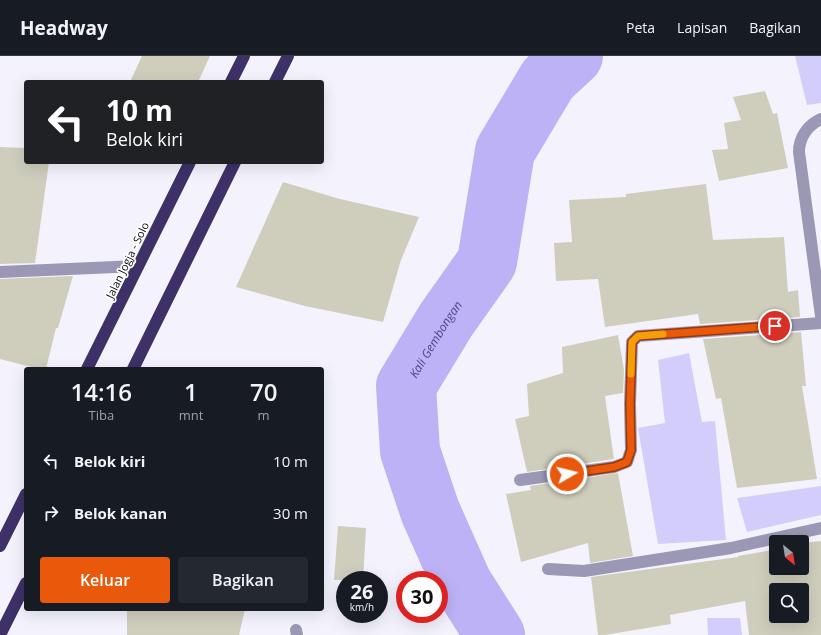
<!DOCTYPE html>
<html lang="id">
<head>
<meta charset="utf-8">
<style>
  :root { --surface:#171b24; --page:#242831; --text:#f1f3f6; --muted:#9ea1a6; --line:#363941; --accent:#ea580c }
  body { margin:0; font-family:"Open Sans",sans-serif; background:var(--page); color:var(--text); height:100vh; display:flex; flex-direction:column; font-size:15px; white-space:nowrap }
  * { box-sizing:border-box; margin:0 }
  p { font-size:13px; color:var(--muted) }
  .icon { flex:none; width:22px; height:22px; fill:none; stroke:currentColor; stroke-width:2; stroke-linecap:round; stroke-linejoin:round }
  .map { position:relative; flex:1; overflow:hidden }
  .sheet { position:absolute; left:24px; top:311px; width:300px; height:244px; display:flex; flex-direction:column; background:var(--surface); border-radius:4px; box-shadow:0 4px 16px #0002 }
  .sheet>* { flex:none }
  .top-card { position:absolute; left:24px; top:24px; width:300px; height:84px; border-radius:4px; box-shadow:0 4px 16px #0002; background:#202124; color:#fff; overflow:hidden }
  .needle { width:26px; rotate:150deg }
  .tools { position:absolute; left:769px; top:479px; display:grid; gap:8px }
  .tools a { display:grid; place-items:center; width:40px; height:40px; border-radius:4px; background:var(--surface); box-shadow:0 4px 16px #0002; font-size:20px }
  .speed { position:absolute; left:336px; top:515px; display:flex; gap:8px; font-size:20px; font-weight:700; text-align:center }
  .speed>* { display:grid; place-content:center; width:52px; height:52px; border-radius:50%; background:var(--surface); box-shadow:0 4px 16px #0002; line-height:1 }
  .speed small { font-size:10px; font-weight:400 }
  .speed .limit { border:6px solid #d22; background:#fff; color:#111 }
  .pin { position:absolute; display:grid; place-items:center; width:34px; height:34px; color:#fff; margin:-17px; border:2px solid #fff; border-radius:50%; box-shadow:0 1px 4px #0007 }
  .me { position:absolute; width:44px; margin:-22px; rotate:82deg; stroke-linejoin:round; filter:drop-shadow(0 0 3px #0008) }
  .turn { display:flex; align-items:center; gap:14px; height:84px; padding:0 16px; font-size:18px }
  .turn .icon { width:52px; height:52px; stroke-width:2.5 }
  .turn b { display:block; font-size:28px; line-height:34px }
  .eta { display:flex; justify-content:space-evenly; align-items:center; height:68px; text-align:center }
  .eta b { font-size:24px; font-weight:600; line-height:28px }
  .primary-button { display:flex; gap:8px; margin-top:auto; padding:8px 16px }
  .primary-button a { flex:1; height:46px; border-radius:4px; background:var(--accent); color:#fff; font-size:16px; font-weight:600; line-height:46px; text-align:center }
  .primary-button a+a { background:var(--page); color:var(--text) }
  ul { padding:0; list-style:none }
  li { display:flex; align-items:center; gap:12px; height:52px; padding:0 16px }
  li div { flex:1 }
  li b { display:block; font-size:15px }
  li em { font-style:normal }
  header { display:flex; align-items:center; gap:24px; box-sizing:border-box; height:56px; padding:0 20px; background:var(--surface); border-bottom:1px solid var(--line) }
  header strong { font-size:19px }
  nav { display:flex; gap:22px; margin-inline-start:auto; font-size:14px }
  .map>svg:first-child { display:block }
  .green { fill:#d3cdfb }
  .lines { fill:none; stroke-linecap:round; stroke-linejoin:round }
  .river { stroke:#bcb2f5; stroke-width:60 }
  .building { fill:#cfcebd; fill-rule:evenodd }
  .minor { stroke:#9b98b5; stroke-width:12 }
  .highway { stroke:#3d3168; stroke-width:12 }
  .route-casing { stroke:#983908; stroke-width:10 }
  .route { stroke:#ea580c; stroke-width:7 }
  .slow { stroke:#f59e0b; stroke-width:7 }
  .labels { text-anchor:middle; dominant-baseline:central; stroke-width:3.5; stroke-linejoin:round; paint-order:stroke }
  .street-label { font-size:11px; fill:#0c0b11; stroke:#fff }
  .water-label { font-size:12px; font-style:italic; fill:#52408e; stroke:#fff }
</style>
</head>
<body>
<header>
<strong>Headway</strong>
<nav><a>Peta</a><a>Lapisan</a><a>Bagikan</a></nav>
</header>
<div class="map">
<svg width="821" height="579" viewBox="0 0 821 579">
  <rect width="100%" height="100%" fill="#f4f3fd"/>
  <g class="green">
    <path d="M795,0h26v47l-14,2z"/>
    <path d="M689,297l13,69 13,-1 11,119 -68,4 -20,-116 27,-5 -7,-63z"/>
    <path d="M821,430v29l-74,17 -10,-34z"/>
    <path d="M707,562h33l2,17h-34z"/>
  </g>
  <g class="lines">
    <path class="river" id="s1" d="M495,579l-33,-52 -32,-72 -20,-60 -4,-65 40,-66 41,-58 18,-111 43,-72 25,-23"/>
  </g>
  <g class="building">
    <path d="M142,0h68l-12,26h-68z"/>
    <path d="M765,35l8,23 4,-1 11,55 -69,13 -7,-31 16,-1 -4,-26 17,-3 -8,-23z"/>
    <path d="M0,91l26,1v14h23l-14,101 -35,1z"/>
    <path d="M283,126l57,17 79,18 -18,43 -18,62 -78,-16 -69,-19z"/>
    <path d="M706,128l7,56 71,-3 4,55 10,-2 2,27 -100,7 -2,-10 -93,13 -7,-48 -42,2 -2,-38 18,-1 -3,-42 57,-3v-3z"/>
    <path d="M73,220l-15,52h-2l-10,41h-7l-39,-10v-80z"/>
    <path d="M801,276l5,54h-4l15,93 -80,9 -16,-90 -5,1 -13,-60z"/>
    <path d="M618,279l6,35 -1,23 -18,3 9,63 -87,13 -12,-53 14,-3 -2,-32 36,-11 -1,-26z"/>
    <path d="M618,417l15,83 -43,7 -2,-20 -67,19 -15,-68 25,-4 -1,-4z"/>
    <path d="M338,470l28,2 -3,52h-29z"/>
    <path d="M821,485v94h-72l-4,-34 -75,14 1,9 -66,11h-7l-7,-58 147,-20v-1l34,-6v-2l4,-1v21h26v-25zM776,534h26v26h-26z"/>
    <path d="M127,553h118l-6,26h-112z"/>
  </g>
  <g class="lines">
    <g class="minor">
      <path d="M821,63c-13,6 -22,18 -22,33l22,164"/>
      <path d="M0,216l138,-6"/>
      <path d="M520,424l94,-13 13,-5 4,-12 -1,-46 2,-62 6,-6 183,-13"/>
      <path d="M548,513l36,2 147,-23 90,-20"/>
      <path d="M296,574l1,5"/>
    </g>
    <g class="highway">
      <path d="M231,26l13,-26"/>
      <path d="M275,26l13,-26"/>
      <path d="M87,313l103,-207"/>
      <path d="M133,313l102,-207"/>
      <path d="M0,490l26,-52"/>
      <path d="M0,579l26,-52"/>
    </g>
  </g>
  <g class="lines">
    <defs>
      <path id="route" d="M567,418l47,-7 13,-5 4,-12 -1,-46 2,-62 6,-6 137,-10"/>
    </defs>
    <use href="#route" class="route-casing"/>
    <use href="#route" class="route"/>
    <path class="slow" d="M631,318l1,-32 6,-6 25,-2"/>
  </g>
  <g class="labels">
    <g class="street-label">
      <text transform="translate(127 204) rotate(-64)">Jalan Jogja - Solo</text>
    </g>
    <g class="water-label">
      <text stroke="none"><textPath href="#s1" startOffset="324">Kali Gembongan</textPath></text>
    </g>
  </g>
</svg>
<div class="tools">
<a><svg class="needle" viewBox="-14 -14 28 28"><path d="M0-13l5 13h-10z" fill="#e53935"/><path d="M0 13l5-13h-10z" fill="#9ea1a6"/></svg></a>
<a><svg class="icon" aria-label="search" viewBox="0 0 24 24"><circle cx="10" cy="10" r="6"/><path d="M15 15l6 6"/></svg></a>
</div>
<div class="speed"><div>26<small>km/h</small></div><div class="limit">30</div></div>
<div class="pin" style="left:775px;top:270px;background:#d93025"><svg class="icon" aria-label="arrive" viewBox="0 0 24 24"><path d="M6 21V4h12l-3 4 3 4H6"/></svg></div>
<svg class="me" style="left:567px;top:418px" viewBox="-20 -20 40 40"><circle r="17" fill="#ea580c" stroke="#fff" stroke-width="3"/><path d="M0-11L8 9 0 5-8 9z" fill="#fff"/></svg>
<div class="top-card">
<div class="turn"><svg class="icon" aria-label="left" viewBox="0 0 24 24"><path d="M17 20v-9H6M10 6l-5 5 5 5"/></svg><div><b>10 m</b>Belok kiri</div></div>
</div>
<section class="sheet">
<div class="eta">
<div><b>14:16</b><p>Tiba</p></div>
<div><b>1</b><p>mnt</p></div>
<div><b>70</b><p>m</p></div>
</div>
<ul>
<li><svg class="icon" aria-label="left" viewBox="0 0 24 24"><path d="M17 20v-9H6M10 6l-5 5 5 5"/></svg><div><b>Belok kiri</b></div><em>10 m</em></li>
<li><svg class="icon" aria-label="right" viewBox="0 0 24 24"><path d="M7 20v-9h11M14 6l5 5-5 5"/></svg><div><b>Belok kanan</b></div><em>30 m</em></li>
</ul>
<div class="primary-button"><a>Keluar</a><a>Bagikan</a></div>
</section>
</div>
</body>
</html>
